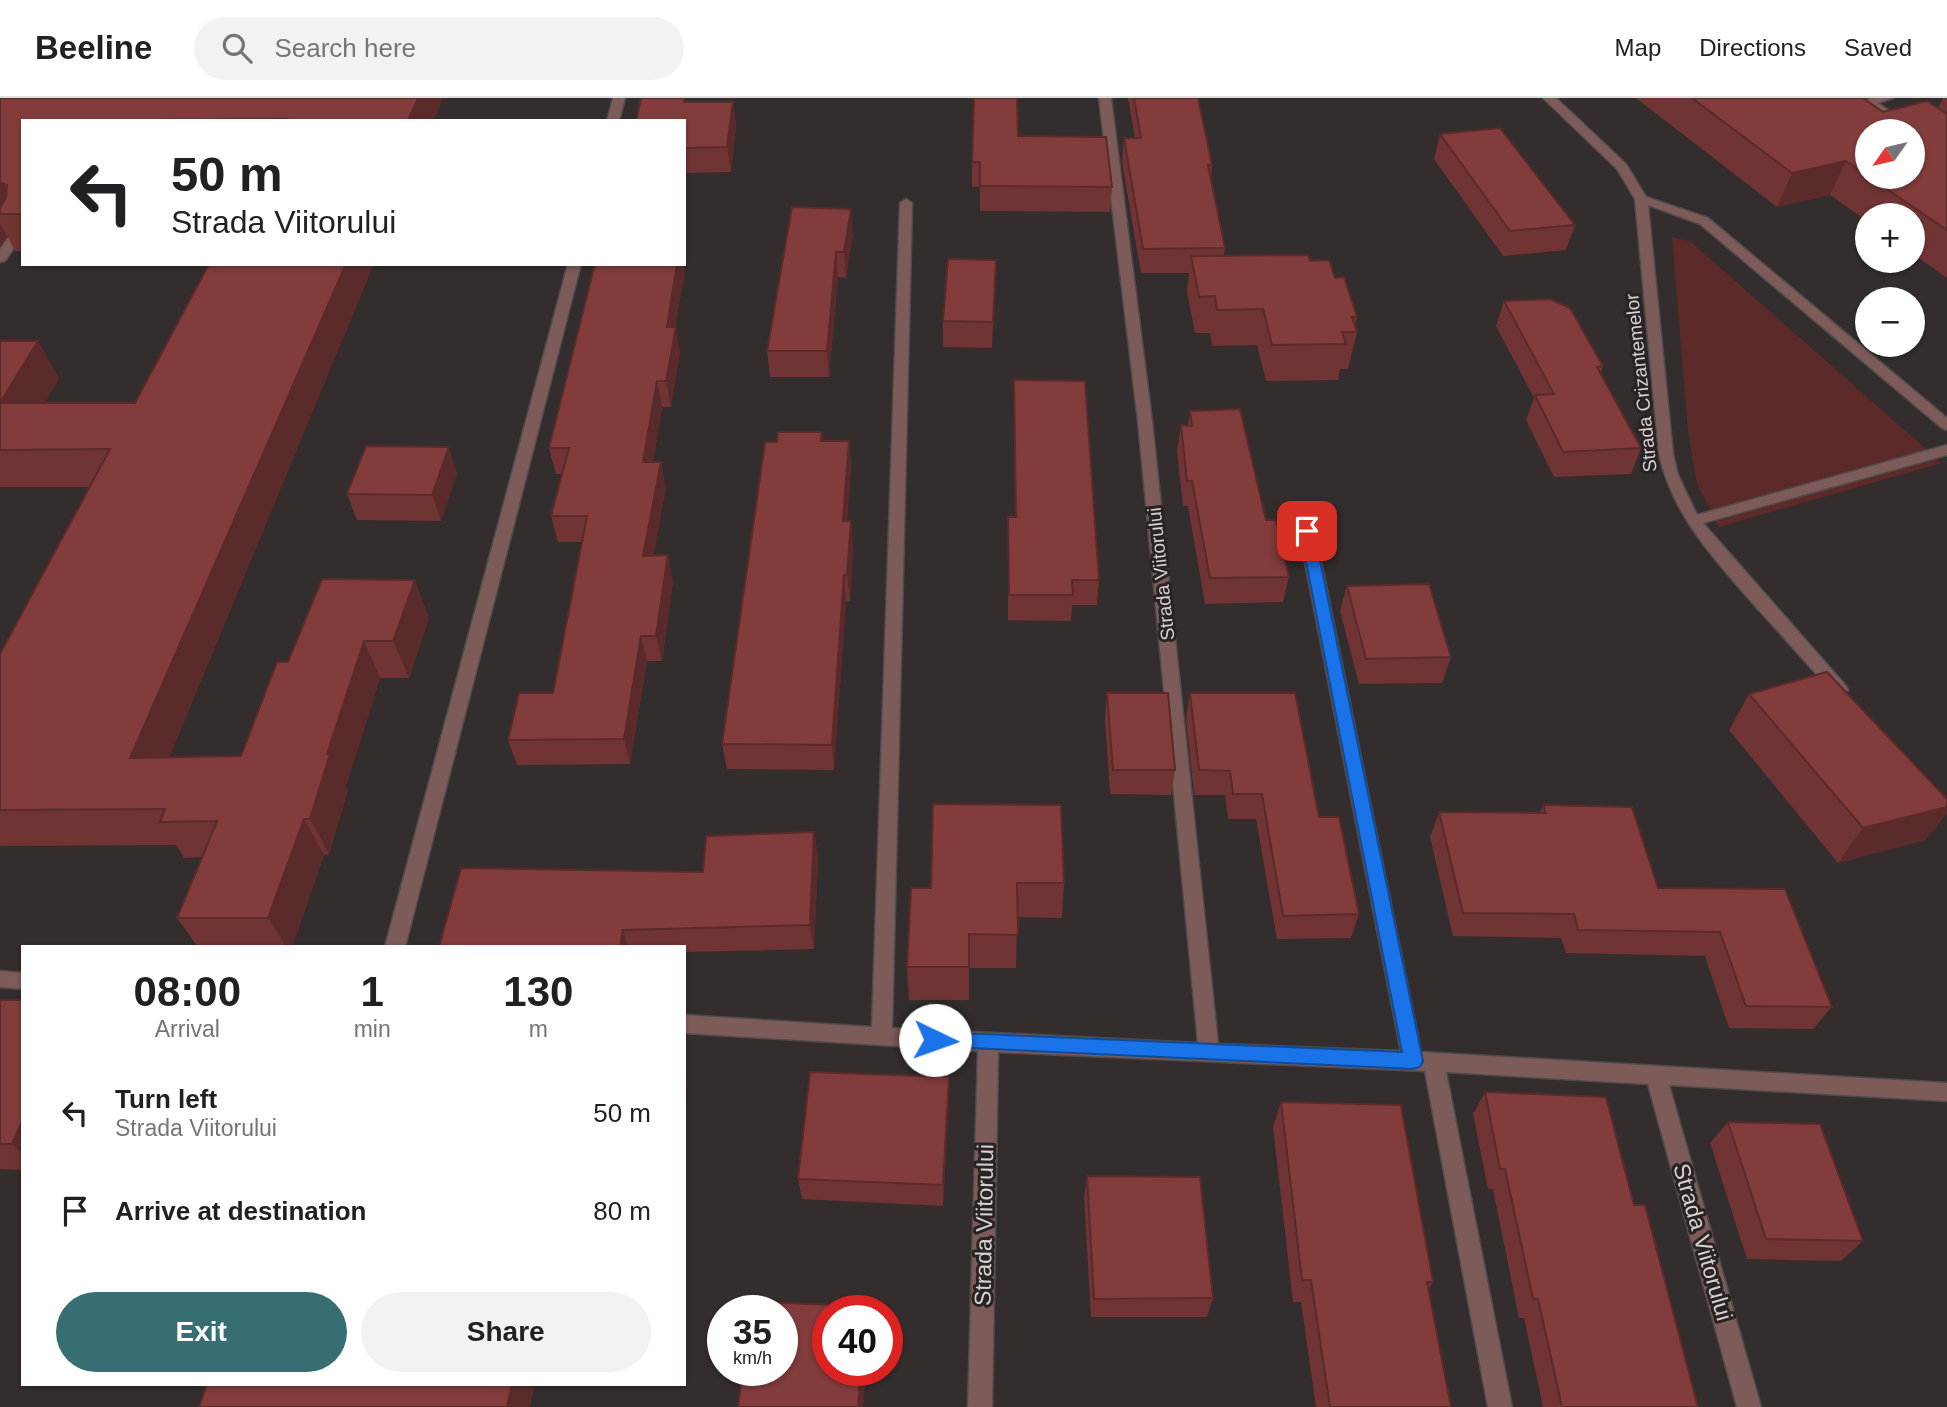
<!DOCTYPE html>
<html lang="en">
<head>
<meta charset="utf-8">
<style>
  :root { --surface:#fff; --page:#f2f2f2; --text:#202124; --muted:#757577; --line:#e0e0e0; --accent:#366e74 }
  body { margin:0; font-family:Arial,sans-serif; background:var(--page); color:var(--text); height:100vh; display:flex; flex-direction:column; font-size:26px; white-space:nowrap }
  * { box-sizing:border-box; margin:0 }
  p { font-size:23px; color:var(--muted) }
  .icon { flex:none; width:38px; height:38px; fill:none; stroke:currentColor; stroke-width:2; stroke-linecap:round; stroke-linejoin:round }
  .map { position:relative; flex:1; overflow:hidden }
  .drawer { position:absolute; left:21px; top:847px; width:665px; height:441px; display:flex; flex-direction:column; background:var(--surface); border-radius:0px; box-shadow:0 2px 5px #0004 }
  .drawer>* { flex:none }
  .banner { position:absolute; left:21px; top:21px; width:665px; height:147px; border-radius:0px; box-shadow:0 2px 5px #0004; background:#fff; color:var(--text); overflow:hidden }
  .needle { width:46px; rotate:236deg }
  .buttons { position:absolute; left:1855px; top:21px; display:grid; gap:14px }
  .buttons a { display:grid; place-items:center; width:70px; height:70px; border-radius:50%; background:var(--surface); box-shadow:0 2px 5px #0004; font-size:35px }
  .speed { position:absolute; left:707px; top:1197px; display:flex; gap:14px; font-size:35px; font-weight:700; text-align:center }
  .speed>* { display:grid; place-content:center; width:91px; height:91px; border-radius:50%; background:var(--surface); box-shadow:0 2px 5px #0004; line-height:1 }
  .speed small { font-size:18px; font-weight:400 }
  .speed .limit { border:10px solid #d22; background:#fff; color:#111 }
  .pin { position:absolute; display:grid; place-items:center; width:60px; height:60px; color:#fff; margin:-30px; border-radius:14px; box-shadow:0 4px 10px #0006 }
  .me { position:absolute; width:77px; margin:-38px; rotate:93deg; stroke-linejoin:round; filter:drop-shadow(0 0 5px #0008) }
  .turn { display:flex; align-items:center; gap:24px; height:147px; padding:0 35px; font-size:32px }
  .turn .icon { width:91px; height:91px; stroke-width:2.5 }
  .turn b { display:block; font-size:49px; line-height:60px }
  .eta { display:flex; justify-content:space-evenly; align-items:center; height:119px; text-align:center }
  .eta b { font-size:42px; font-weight:700; line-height:49px }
  .action { display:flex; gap:14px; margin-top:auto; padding:14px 35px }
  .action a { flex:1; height:80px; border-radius:42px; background:var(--accent); color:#fff; font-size:28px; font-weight:700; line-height:80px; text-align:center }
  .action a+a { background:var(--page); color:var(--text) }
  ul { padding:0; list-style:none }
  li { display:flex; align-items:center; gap:21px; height:98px; padding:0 35px }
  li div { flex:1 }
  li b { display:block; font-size:26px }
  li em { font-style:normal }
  header { display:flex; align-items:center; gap:42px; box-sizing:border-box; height:98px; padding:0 35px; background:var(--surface); border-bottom:2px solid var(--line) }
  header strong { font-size:33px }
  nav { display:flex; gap:38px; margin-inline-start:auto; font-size:24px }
  .search { width:490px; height:63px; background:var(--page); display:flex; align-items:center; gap:18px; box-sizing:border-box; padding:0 24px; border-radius:38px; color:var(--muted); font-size:26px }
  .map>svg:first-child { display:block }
  .green { fill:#5b2a29 }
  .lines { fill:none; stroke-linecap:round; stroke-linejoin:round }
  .minor-casing { stroke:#504b4b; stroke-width:3 }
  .minor { fill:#7c5b59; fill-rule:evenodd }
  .wall { fill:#703434; fill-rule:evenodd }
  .shaded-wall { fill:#5b2a2a }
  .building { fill:#823c3c; stroke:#5b2a2a; stroke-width:2 }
  .route { fill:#1a73e8; stroke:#114b97; stroke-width:2 }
  .labels { text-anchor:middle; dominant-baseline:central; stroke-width:6; stroke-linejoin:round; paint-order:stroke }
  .street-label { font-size:19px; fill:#d6d2d2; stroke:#292323 }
  .near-street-label { font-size:23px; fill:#d6d2d2; stroke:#292323 }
</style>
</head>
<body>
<header>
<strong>Beeline</strong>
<div class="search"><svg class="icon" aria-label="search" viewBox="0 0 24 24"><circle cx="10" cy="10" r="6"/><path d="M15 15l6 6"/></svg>Search here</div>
<nav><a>Map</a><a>Directions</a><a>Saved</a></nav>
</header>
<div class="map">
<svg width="1947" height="1309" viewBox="0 0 1947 1309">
  <rect width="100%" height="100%" fill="#332d2d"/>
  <path class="green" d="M1672,139l19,5 251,221 -223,64 -22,-43 -9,-53z"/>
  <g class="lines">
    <defs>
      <g id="minor">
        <path d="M613,0h12l-6,23h-12z"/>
        <path d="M1099,0h12l41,323 66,623 183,7 -102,-519 8,-5 8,5 106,520 526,31v18l-278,-16 92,322h-24l-89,-323 -202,-12 66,335h-24l-63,-336 -427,-19 -6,355h-24l10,-356 -294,-18v-18l188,12 28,-824 6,-4 6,4 -20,825 306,15 -60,-622z"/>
        <path d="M1543,0h13l70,66 20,33 62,21 239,200v12l-5,-2 -242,-204 -52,-19 25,249 5,21 19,40 250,-70v10l-244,68 143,163 2,4 -2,4h-12c-26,-29 -52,-59 -79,-88 -41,-47 -82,-90 -96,-152l-24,-255 -18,-30z"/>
        <path d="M1871,0h22l-15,5 14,10v4h-8l-22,-15z"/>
        <path d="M23,124v13l-18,26 -5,1v-13l19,-26z"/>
        <path d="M568,166h13l-176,683h-20z"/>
        <path d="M0,873l23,2v16l-23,-2z"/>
      </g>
    </defs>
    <use href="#minor" class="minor-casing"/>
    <use href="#minor" class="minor"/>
  </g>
  <g class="wall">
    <path d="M0,0l434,23h-411v130h-8l-8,-15 -7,11z"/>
    <path d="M1128,0h70l14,67 -1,14 14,69 -1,8 86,5 25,17 22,39 -2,9 2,6 -9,37h-8l-2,11 -72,1 -9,-36 -45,1 -2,-13h-15l-8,-41 2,-19h-48l-19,-111 2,-24h11z"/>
    <path d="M1636,0h227l20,14 55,-4 5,-10h4v180l-34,-24v-39h-46v6l-37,-26 -53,12zM1867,33l46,46h-46z"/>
    <path d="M686,4h47l3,24 -5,46 -47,1v-52z"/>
    <path d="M1440,36l135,91 -9,25 -63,6 -69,-97z"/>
    <path d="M1018,38l94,51 -2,25 -130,-1v-24h-8v-25z"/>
    <path d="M792,109l61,27 -7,44 -8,-1 -9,100h-59l-3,-26z"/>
    <path d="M996,162l-4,88 -49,-1v-26z"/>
    <path d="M685,172l-10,57 5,25 -9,55h-9l-9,55 13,26 -13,67 20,26 -11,80h-15l-17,103 -113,1 -9,-25 45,-47 29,-151h-24l-7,-26 11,-42h-6l-7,-26z"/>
    <path d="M1504,203l99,65 -2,7 40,75 -10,26 -77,3 -28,-57 8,-22 -38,-72z"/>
    <path d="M0,243h38l21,38 -15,24h91l34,354 72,-1 47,-94 141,-44 -20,60h-29l-34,108 2,4 -19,64 -5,1 -32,92h-94l-21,-29 25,-61 -18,1 -8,-13 -176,1v-192l90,-167h-90z"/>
    <path d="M1014,282l85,200 -2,25h-25l-1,16 -63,-1v-103h7z"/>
    <path d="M1190,313l76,109 23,57 -6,25 -78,2 -17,-98h-5l-6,-55 4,-26 7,1z"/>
    <path d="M822,334l1,9h26l2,26 -4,54h4l2,26 -3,54h-4l-12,169 -107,-1 -5,-25 55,-302z"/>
    <path d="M457,375l-16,48 -84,-1 -10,-26z"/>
    <path d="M1347,488l104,71 -9,26 -83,1 -19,-73z"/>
    <path d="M1107,595l68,77 -4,25 -61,-1 -5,-76z"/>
    <path d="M1190,595l129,124 40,97 -8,24 -74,1 -21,-120h-28l-3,-24h-31l-8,-77z"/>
    <path d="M1749,596l198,105v14l-22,27 -87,23 -109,-133z"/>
    <path d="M933,706l131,79 -2,35 -45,-1 -1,51h-47v32h-60l-2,-33 24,-79z"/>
    <path d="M1543,707l115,83 174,119 -19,22 -84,-1 -24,-72 -139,-3 -5,-15 -108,-2 -23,-99 9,-25 101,1z"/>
    <path d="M814,734l4,25 -4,92 -130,3v-5h-245l264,-75z"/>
    <path d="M0,902h23v170l-23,-1z"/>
    <path d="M949,979v22l-6,107 -141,-7 -4,-20z"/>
    <path d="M1485,994l149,113 64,202h-155l-19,-89h-5l-26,-129h-5l-15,-75z"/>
    <path d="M1281,1004l152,180 -5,8 23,117h-135l-15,-105h-8l-20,-175z"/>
    <path d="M1728,1024l135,119 -22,20 -94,-2 -37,-116z"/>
    <path d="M1087,1078l126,122 -6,19h-116l-7,-120z"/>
  </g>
  <g class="shaded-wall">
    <path d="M418,0h25l-9,23h-26z"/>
    <path d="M733,4l3,24 -5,46 -4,-25z"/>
    <path d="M1846,63l-16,34 -53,12 15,-34z"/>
    <path d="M3,85l16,31h-19v-30z"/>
    <path d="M851,111l2,25 -7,44 -2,-26z"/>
    <path d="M0,125l7,13 -7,11z"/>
    <path d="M836,154l2,25 -9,100 -2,-26z"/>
    <path d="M996,162v25l-4,63 1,-26z"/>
    <path d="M346,166h28l-220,531 -24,-37z"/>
    <path d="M677,166h7l1,6 -14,82 -4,-25z"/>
    <path d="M676,229l4,25 -9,55 -5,-26z"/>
    <path d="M38,243l21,38 -37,62 -22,-38z"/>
    <path d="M657,283l5,26 -13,81 -6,-26z"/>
    <path d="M849,343l2,26 -6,80 -2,-26z"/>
    <path d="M449,349l8,26 -16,48 -9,-26z"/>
    <path d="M661,364l5,26 -17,93 -6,-25z"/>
    <path d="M851,423l2,26 -3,54 -3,-26z"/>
    <path d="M668,457l5,26 -11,80 -6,-25z"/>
    <path d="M844,477l2,26 -12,169 -2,-25z"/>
    <path d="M415,482l14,38 -20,60 -16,-37z"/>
    <path d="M641,538l6,25 -17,103 -6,-25z"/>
    <path d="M364,543l16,37 -34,108 2,4 -19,64 -19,-35 17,-65z"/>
    <path d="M1947,709v6l-22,27 -87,23 25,-35z"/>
    <path d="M304,721l20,36 -32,92h-6l-18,-29z"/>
    <path d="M814,734l4,25 -4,92 -4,-24z"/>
    <path d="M623,832l5,17h-8z"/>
    <path d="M684,973l4,12 -4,20z"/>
    <path d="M949,979v22l-6,107v-21z"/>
    <path d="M23,1021v35l-11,-10z"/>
    <path d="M861,1272h5l-3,37h-5z"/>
    <path d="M512,1286h23l-5,23h-23z"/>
  </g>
  <g class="building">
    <path d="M0,0h418l-10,23h-122l1,-2 -264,2v93h-23v-6l6,-10 1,-13 -4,-2 -3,1z"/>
    <path d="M641,0h44l-1,4h49l-6,45 -43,1v-27h-48z"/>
    <path d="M974,0h43l1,38 88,1 6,50 -132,-1v-24h-8z"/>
    <path d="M1134,0h64l14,67h-4l17,83 -82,1 -19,-111h17z"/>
    <path d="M1692,0h171l20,14 44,-11 20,13v116l-78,-53h44v-46h-46v44l-21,-14 -54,12z"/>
    <path d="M1500,30l75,97 -65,6 -70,-97z"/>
    <path d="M792,109l59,2 -7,43h-8l-9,99h-60z"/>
    <path d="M1308,157l2,6 19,-1 6,18 9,-1 13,40h-5l5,15h-15l4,12 -74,1 -9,-36 -46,1 -2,-14 -16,1 -8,-41z"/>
    <path d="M948,161l48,1 -3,62 -50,-1z"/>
    <path d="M209,166h137l-216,494 111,-2 36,-94h11l34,-83 93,1 -22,61h-29l-37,113h3l-20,65h-6l-36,99h-91l40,-97 -57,1 5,-13 -165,1v-156l110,-205 -110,1v-47h135z"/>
    <path d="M595,166h82l-10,63h9l-10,54h-9l-14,81h18l-18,94 25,-1 -12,81h-15l-17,103 -116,1 11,-47h34l34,-177h-36l18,-68h-20z"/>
    <path d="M1550,201l20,9 33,58 -6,1 44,81 -78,4 -28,-57 19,-1 -50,-93z"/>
    <path d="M0,243h38l-38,62z"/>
    <path d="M1014,282l71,1 14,199h-27l1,15h-64l-1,-78h8z"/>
    <path d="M1240,311l26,111h10l13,57 -79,1 -18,-97h-5l-6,-56 11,1 -2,-15z"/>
    <path d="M778,334h44l-1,9h28l-6,80h8l-4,54h-3l-12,170 -110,-1 43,-302h12z"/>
    <path d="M366,348l83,1 -17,48 -85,-1z"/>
    <path d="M1429,486l22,73 -85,2 -19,-73z"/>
    <path d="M1827,574l120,127v8l-84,21 -114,-134z"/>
    <path d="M1107,595h61l7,77h-62z"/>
    <path d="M1190,595h105l24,124h20l20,97 -76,2 -21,-122h-29l-3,-23 -31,-1z"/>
    <path d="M933,706l128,1 3,78h-47l1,52 -49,-1v33h-62l4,-79h20z"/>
    <path d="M1543,707l89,2 26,81 127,1 47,118 -86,-1 -26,-74 -142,-2 -4,-16 -111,-1 -24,-101 107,1z"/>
    <path d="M814,734l-4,93 -187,5 -3,17h-181l22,-79 242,4 3,-36z"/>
    <path d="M0,902h23v119l-11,25h-12z"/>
    <path d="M810,974l139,5 -6,108 -145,-6z"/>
    <path d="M1485,994l121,5 28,108h11l53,202h-136l-24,-108h-5l-28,-130h-5z"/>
    <path d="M1281,1004l120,3 32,177h-6l24,125h-121l-19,-127h-9z"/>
    <path d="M1728,1024l92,2 43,117 -97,-2z"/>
    <path d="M1087,1078l113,1 13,121 -119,1z"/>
    <path d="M752,1204l113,4v5h-37v59h33l-3,37h-120l5,-37h39v-59h-32z"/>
    <path d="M207,1286h305l-5,23h-308z"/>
  </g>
  <path class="route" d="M1307,429l7,4 109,530 -3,6 -7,2 -485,-23 -3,-6 3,-6 7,-2 467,20 -102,-521z"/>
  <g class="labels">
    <g class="street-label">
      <text transform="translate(1641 285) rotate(-96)">Strada Crizantemelor</text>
      <text transform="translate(1161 476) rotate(-96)">Strada Viitorului</text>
    </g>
    <g class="near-street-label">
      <text transform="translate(984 1127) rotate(-89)">Strada Viitorului</text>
      <text transform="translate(1703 1144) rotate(74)">Strada Viitorului</text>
    </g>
  </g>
</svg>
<div class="buttons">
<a><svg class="needle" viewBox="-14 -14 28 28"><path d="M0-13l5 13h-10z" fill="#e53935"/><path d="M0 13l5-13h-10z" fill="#757577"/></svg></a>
<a>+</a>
<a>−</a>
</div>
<div class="speed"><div>35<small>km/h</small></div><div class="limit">40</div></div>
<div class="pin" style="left:1307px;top:433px;background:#d93025"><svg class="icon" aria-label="arrive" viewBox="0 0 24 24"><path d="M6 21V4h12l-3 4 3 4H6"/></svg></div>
<svg class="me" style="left:935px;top:942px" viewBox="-20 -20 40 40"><circle r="19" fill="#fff"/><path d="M0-13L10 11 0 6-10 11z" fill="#1a73e8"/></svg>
<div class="banner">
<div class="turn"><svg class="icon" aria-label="left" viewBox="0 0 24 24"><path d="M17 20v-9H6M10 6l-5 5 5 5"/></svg><div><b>50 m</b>Strada Viitorului</div></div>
</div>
<section class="drawer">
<div class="eta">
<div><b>08:00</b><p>Arrival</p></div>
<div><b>1</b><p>min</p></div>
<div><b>130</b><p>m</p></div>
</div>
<ul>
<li><svg class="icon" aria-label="left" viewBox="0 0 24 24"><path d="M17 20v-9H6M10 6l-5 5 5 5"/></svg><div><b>Turn left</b><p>Strada Viitorului</p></div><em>50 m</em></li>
<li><svg class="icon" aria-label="arrive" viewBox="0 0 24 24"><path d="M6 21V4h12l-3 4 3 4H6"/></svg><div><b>Arrive at destination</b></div><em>80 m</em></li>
</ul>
<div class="action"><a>Exit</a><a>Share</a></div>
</section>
</div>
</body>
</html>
